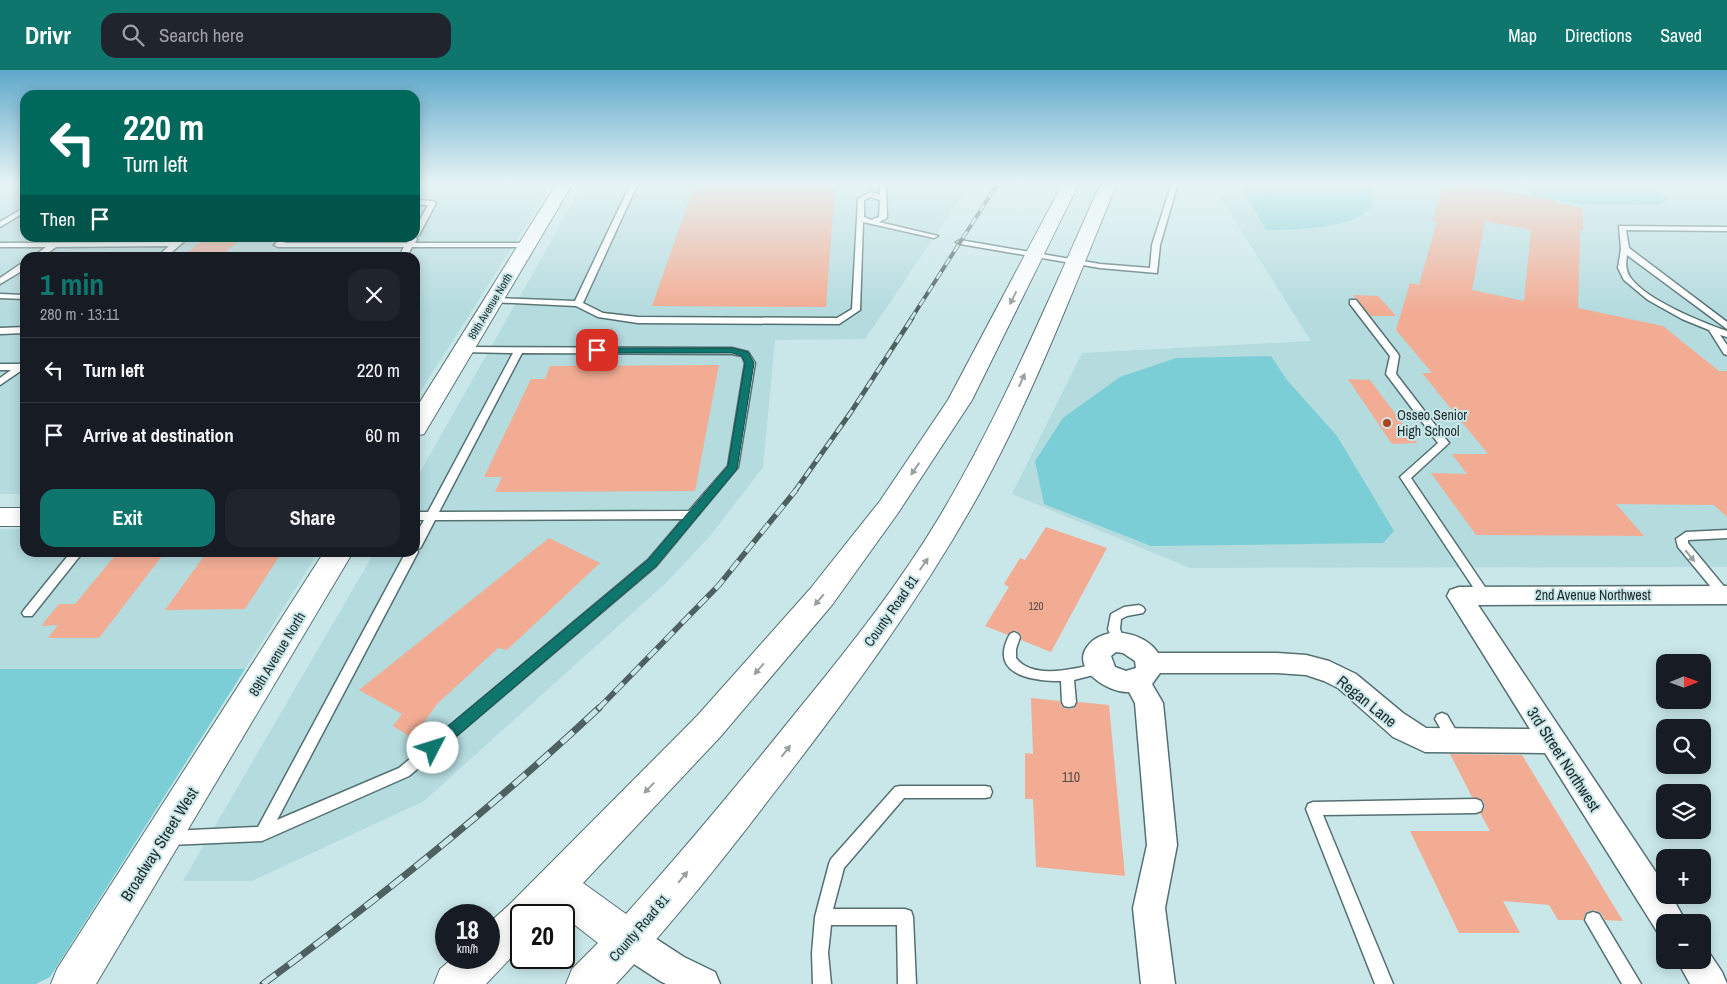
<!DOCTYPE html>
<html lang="en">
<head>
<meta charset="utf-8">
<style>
  :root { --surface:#171b24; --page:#20242c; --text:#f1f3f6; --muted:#9ea1a6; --line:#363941; --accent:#0f766e }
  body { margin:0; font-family:"Archivo Narrow",sans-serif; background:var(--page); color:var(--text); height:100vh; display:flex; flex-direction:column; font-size:19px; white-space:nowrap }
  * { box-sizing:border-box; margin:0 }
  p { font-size:16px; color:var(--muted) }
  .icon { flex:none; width:28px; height:28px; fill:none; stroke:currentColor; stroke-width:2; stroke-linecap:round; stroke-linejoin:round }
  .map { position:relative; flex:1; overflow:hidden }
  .drawer { position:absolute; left:20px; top:182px; width:400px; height:305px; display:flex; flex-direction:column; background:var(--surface); border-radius:15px; box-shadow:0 2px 12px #0003 }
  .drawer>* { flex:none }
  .hud { position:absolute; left:20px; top:20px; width:400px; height:152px; border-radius:15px; box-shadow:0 2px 12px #0003; background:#00695c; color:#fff; overflow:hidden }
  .needle { width:32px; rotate:89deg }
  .controls { position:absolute; left:1656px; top:584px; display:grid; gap:10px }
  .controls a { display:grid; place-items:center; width:55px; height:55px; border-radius:10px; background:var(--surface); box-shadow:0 2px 12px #0003; font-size:25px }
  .speed { position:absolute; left:435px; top:834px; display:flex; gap:10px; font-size:25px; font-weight:700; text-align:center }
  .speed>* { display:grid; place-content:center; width:65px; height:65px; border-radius:50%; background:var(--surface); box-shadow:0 2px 12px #0003; line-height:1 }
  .speed small { font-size:12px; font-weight:400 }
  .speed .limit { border:2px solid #111; border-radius:8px; background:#fff; color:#111 }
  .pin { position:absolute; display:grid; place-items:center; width:42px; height:42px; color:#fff; margin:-21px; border-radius:10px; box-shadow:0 2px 8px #0006 }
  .me { position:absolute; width:55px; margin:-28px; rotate:50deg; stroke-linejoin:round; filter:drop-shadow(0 0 4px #0008) }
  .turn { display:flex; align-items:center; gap:18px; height:105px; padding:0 20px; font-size:22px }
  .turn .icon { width:65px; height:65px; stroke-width:2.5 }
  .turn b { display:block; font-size:35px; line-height:42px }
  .then { display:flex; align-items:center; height:48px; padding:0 20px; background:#0003; gap:10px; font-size:19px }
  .round { display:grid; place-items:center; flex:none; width:52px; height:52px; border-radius:15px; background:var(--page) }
  .overview { display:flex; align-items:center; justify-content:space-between; height:85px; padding:0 20px }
  h1 { font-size:30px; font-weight:700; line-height:38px; color:var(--accent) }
  .action { display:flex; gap:10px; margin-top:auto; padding:10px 20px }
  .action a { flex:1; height:58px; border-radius:15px; background:var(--accent); color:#fff; font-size:20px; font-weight:700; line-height:58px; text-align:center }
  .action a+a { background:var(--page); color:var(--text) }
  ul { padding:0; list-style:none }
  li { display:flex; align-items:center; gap:15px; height:65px; padding:0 20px; border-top:1px solid var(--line) }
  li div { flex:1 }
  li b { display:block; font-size:19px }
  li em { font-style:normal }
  header { display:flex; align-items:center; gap:30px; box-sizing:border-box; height:70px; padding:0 25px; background:var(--accent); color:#fff }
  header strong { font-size:24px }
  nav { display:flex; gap:28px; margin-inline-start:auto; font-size:18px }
  .search { width:350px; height:45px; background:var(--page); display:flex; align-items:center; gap:12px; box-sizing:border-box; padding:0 18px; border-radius:15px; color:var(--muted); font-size:19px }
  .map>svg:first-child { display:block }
  .built { fill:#b4dbde }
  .green { fill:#7bced5 }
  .building { fill:#f2ac93; fill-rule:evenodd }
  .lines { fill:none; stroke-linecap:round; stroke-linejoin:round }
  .service-casing { stroke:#557072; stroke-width:3 }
  .minor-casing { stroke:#557072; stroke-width:3 }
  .tertiary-casing { stroke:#557072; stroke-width:2 }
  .trunk-casing { stroke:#557072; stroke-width:2 }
  .service { fill:#fff; fill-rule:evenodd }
  .minor { fill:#fff; fill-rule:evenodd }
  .tertiary { fill:#fff; fill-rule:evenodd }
  .trunk { fill:#fff; fill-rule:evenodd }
  .rail-far3-casing { stroke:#4f6061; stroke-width:4 }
  .rail-far2-casing { stroke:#4f6061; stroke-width:5 }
  .rail-far1-casing { stroke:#4f6061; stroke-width:5.5 }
  .rail-casing { stroke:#4f6061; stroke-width:7 }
  .rail-far3 { stroke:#c9e7e9; stroke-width:2.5; stroke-dasharray:8; stroke-linecap:butt }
  .rail-far2 { stroke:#c9e7e9; stroke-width:3; stroke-dasharray:9; stroke-linecap:butt }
  .rail-far1 { stroke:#c9e7e9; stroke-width:4; stroke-dasharray:12; stroke-linecap:butt }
  .rail { stroke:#c9e7e9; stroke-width:5; stroke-dasharray:16; stroke-linecap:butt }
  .oneway { fill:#9a9f9f }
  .route { fill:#0f766e; stroke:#0a4d48 }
  .poi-dot { fill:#ab451c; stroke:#c9e7e9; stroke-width:2 }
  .labels { text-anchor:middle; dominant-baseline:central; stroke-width:4; stroke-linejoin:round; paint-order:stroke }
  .far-street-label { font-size:11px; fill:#1e292a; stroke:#c9e7e9 }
  .number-label { font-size:11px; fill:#534a44 }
  .poi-label { font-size:14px; fill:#1e292a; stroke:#c9e7e9; text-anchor:start }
  .street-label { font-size:14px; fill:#1e292a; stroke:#c9e7e9 }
  .near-number-label { font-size:14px; fill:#534a44 }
  .near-street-label { font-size:16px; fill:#1e292a; stroke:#c9e7e9 }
</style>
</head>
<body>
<header>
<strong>Drivr</strong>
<div class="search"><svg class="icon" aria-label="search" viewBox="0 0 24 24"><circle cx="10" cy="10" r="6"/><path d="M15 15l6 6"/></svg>Search here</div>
<nav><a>Map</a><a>Directions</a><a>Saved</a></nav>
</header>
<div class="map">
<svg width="1727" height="914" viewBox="0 0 1727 914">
  <rect width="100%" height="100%" fill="#c9e7e9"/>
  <g class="built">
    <path d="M0,113h25v55h390v-55h138l-138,217v-142h-390v236h-25z"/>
    <path d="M584,113h387l-106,156 -90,1 -12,127 -52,68 -44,47 -243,219 -172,80h-69l191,-328 41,-1v-71z"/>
    <path d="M1211,113h516v384l-537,1 -178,-74 70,-141 229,-12z"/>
    <path d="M0,459h25v23l293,1 -73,116h-245z"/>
  </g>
  <g class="green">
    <path d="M1240,113h127c32,47 -78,47 -101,47z"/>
    <path d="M1525,113h121l22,16 -7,6 -82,-1 -46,-8z"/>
    <path d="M1271,286l16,24 50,56 57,95 -11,12 -232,3 -107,-42 -9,-43 28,-43 57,-41 56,-19z"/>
    <path d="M0,599h245l-195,308 -14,7h-36z"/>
  </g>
  <g class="building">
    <path d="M695,113h140l-9,124 -174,-1z"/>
    <path d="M1444,113l39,4 72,13v3l28,5v22h-3v6l-2,72 85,18 56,45h8v146l-13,-12 -98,-1 28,32 -168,-1 -45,-62 36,1 -15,-20h36l-66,-81h10l-36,-43 14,-47 9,2 18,-63 -5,-1zM1485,151l46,9 -7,71 -52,-11z"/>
    <path d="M205,168h37l-21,18h-38z"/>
    <path d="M1353,225l25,1 18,20h-25z"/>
    <path d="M719,295l-24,126 -200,1 7,-15h-18l47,-98h14l5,-13z"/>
    <path d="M1348,309l22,1 47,63 -25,1z"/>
    <path d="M1046,457l61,21 -56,104 -30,-12 1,-4 -7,-6 -7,5 -23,-9 24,-39 -5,-3 16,-26 5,2z"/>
    <path d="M549,468l51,25 -93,87 -9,-2 -61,56 -13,18 -15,14 -16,-10 9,-12 -43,-24z"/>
    <path d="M118,482h47l-66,86h-51l10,-13 -17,1 18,-22h16z"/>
    <path d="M207,482h75l-37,57 -80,1z"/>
    <path d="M1031,628l29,3 2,6 7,2 5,-1 4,-6 31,3 16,171 -89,-9 -3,-68h-8v-46l8,1z"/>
    <path d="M1450,684l72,1 101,166 -18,-1 -4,-7 -7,-3 -8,2 -3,8h-25l-9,-15 -46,-4 17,32h-61l-49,-102h80l-10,-18 5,-6 -2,-7 -11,-3z"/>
  </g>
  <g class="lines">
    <defs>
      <g id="service">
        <path d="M631,113h7l-55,120 20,10 35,4 199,1 15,-9 6,-110 13,-7 9,3v-12h6l1,35 -8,4 59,14 -4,2 -71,-16 -3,88 -21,14 -201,-1 -40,-6 -22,-11 -85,-4v-4h3l81,3zM871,127l9,3 -1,17 -8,3 -7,-3v-17z"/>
        <path d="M1172,113h6l-18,62 -3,28 -57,-5 -140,-24 -4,-2 4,-2 140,24 50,4 2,-23z"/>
        <path d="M415,130l18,1 3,2 -17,32 -4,2v-8l13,-24 -13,-1z"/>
        <path d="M25,137v5l-25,15v-5z"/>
        <path d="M1619,156l108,1v4l-101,-1 3,18 98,74v7l-100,-74c-1,8 -2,14 3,22 16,23 71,45 97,54v6l-7,-2 7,10v10l-3,-1 -15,-24 -27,-11 -34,-19 -24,-20 -6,-12 3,-19z"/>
        <path d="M415,167l2,2 -2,4h113l4,2 -4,2h-116l-6,11h-8l6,-11h-126l-4,-2 7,-7h8l-5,5h123l3,-5z"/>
        <path d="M180,168h8l-23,20h-9l13,-12 -113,1 -15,11h-10l15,-11h-46v-4l175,-1z"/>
        <path d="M22,193h3v6l-25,15v-6z"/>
        <path d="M0,224l25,1v4l-25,-1z"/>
        <path d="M1350,230h6l42,54 1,2 -3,18 53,69 -38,35 78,115 2,3 -2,3h-8l-81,-122 38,-34 -52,-69 4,-18 -40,-52z"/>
        <path d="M25,257v6l-25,1v-6z"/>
        <path d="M463,277l269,1 16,4 7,11 -17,104 -82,99 -247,210 -147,65 -93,4 -5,-2 -3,-5 3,-5 5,-2 89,-4 148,-275h9v-16l9,-16h-9v-8h13l85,-159 -53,-1 -1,-2zM522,283l210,1 10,2 3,7 -17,103 -39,45 -250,1zM683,449l-35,41 -249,208 -122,52 141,-268 -1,-2 4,-3 14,-27z"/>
        <path d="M25,291v7l-25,17v-7l11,-8h-11v-6h19z"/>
        <path d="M1727,460v8l-39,2v3l39,47v8h-7l-42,-51 -2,-8 10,-7z"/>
        <path d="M71,482h12l-51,64h-8l-2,-3 2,-3z"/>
        <path d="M1139,535l4,2 2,3 -2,3 -16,3 -6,3 -1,10 5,13 -1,3 -5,2 -5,-2 -6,-16 3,-15 13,-7z"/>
        <path d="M1014,562l4,2 2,3 -4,12v9c17,23 61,10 84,5l5,1 2,4 -2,4 -31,8 2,22 -2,4 -5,1 -5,-1 -2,-4 -1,-21c-31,0 -73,-7 -51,-47z"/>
        <path d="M1442,643l5,2 15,26 -2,4 -5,2 -5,-2 -15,-26 2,-4z"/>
        <path d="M900,716h85l5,1 2,5 -2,5 -5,1h-81l-60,70 -11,41h72l6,2 2,6 3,67h-18l-1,-59h-66l-3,28 3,31h-18l-1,-31 3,-36 14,-53 2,-5 64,-72z"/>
        <path d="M1476,729l5,2 2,5 -2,5 -5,2 -153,2 70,169h-18l-69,-175 2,-5 5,-2z"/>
        <path d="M1593,842l6,2 42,70h-19l-37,-64 2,-6z"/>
      </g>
      <g id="minor">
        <path d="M1727,516v18l-249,1 187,281v9h6l15,27h-21v14l-7,-3 -113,-180 -120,-1 -32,-15 -55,-49 -14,-7 -18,-6 -29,-2h-117l-8,11 11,19 14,142 -12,63 10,76h-34l-8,-76 14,-63 -12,-142 -6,-11c-21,1 -58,-23 -42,-45 16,-23 57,-16 71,6h119l29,2 23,6 27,13 47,39 23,15 104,1 -83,-133 3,-6 9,-3zM1116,582l7,1 12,8 1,7 -10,3 -11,-4 -4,-11z"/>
        <path d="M629,854l12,5 43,28 31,15 5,12h-54l-6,-3 -43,-28 -5,-12 5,-12z"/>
        <path d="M1702,877l4,1 16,24 5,12h-37l-13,-24h25z"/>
      </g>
      <g id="tertiary">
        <path d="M557,113h16l-146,246 -3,5 -9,2v-26z"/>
        <rect x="0" y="438" width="25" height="18"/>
        <path d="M324,482h29l-257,432h-45l6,-15z"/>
      </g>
      <path id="trunk" d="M1063,113h16l-107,217 -74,113 -66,92 -111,131 -138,147 43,31c61,-68 119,-138 176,-209 49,-60 98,-122 138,-189 63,-106 110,-220 161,-333h16c-42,102 -81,205 -133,302 -59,108 -132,207 -207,304 -51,67 -104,134 -161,195h-50l6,-15 26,-26 -41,-32 -4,4h-32v32l-35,37h-52l6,-15 13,-11h36v-35l22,-20 186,-187 113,-127 70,-88 68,-101z"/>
    </defs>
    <use href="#service" class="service-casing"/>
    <use href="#minor" class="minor-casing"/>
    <use href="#tertiary" class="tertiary-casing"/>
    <use href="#trunk" class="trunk-casing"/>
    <use href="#service" class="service"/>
    <use href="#minor" class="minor"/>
    <use href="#tertiary" class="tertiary"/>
    <use href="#trunk" class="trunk"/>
    <defs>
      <path id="rail-far3" d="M911,249l87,-136"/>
      <path id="rail-far2" d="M795,421l56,-79 61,-94"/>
      <path id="rail-far1" d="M598,639l121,-124 77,-95"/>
      <path id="rail" d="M263,914c117,-86 230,-177 336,-276"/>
    </defs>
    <use href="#rail-far3" class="rail-far3-casing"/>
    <use href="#rail-far2" class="rail-far2-casing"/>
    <use href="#rail-far1" class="rail-far1-casing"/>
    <use href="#rail" class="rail-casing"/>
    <use href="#rail-far3" class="rail-far3"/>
    <use href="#rail-far2" class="rail-far2"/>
    <use href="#rail-far1" class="rail-far1"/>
    <use href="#rail" class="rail"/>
  </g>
  <defs><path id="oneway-solid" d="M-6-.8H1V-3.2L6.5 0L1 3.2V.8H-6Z" transform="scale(1.25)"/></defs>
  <g class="oneway">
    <use href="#oneway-solid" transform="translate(1013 228) rotate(117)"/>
    <use href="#oneway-solid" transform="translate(1022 310) rotate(-66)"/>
    <use href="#oneway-solid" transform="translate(915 399) rotate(125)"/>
    <use href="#oneway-solid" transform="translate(1690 486) rotate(50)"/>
    <use href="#oneway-solid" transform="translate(924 494) rotate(-55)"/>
    <use href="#oneway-solid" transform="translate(819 530) rotate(130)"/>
    <use href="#oneway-solid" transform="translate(759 599) rotate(131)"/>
    <use href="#oneway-solid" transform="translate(786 681) rotate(-52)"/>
    <use href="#oneway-solid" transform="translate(649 718) rotate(134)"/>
    <use href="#oneway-solid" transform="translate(683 807) rotate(-50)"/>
  </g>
  <linearGradient id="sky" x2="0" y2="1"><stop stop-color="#5ea8ca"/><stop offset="0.47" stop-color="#e7f4f5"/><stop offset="1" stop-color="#e7f4f5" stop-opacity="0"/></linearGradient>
  <rect width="1727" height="241" fill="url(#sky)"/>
  <path class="route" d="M593,278h139l16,4 6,11 -17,106 -81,97 -218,186 -5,2 -5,-2 -2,-4 2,-5 220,-183 80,-94 17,-103 -3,-7 -10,-3h-135l-4,-1z"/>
  <circle class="poi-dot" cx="1387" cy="353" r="5"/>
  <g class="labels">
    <g class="far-street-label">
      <text transform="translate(490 236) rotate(-59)">89th Avenue North</text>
    </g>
    <g class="number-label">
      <text x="1036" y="536">120</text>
    </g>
    <g class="poi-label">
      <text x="1397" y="345">Osseo Senior<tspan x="1397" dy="16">High School</tspan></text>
    </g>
    <g class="street-label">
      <text x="1593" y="525">2nd Avenue Northwest</text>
      <text transform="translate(891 541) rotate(-55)">County Road 81</text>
      <text transform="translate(277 584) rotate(-59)">89th Avenue North</text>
      <text transform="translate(639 858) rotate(-49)">County Road 81</text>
    </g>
    <g class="near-number-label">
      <text x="1071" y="707">110</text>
    </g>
    <g class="near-street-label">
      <text transform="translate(1367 631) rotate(39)">Regan Lane</text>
      <text transform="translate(1564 689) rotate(57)">3rd Street Northwest</text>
      <text transform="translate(159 774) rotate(-58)">Broadway Street West</text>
    </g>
  </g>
</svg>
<div class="controls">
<a><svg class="needle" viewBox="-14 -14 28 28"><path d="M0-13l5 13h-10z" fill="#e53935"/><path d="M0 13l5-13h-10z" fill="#9ea1a6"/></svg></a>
<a><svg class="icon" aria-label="search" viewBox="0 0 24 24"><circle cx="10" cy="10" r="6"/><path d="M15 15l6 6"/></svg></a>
<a><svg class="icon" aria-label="layers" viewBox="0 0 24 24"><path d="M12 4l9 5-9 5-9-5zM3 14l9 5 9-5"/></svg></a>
<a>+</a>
<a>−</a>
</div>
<div class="speed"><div>18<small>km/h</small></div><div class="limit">20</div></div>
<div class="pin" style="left:597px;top:280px;background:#d93025"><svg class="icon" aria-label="arrive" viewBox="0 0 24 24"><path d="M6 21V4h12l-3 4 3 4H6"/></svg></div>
<svg class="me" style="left:433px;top:678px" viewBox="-20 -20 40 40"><circle r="19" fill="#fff"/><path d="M0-13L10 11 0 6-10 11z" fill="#0f766e"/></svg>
<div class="hud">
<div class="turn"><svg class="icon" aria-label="left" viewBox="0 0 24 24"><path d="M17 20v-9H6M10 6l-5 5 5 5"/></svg><div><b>220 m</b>Turn left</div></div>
<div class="then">Then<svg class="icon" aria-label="arrive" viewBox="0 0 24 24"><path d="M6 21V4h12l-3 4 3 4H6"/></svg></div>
</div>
<section class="drawer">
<div class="overview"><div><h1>1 min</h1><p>280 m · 13:11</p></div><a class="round"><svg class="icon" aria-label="close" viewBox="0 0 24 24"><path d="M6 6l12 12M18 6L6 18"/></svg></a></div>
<ul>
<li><svg class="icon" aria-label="left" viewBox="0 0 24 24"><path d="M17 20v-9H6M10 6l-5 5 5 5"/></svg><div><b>Turn left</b></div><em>220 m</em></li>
<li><svg class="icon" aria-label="arrive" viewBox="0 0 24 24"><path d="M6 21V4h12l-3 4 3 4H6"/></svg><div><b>Arrive at destination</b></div><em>60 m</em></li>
</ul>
<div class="action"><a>Exit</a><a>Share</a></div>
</section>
</div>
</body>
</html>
